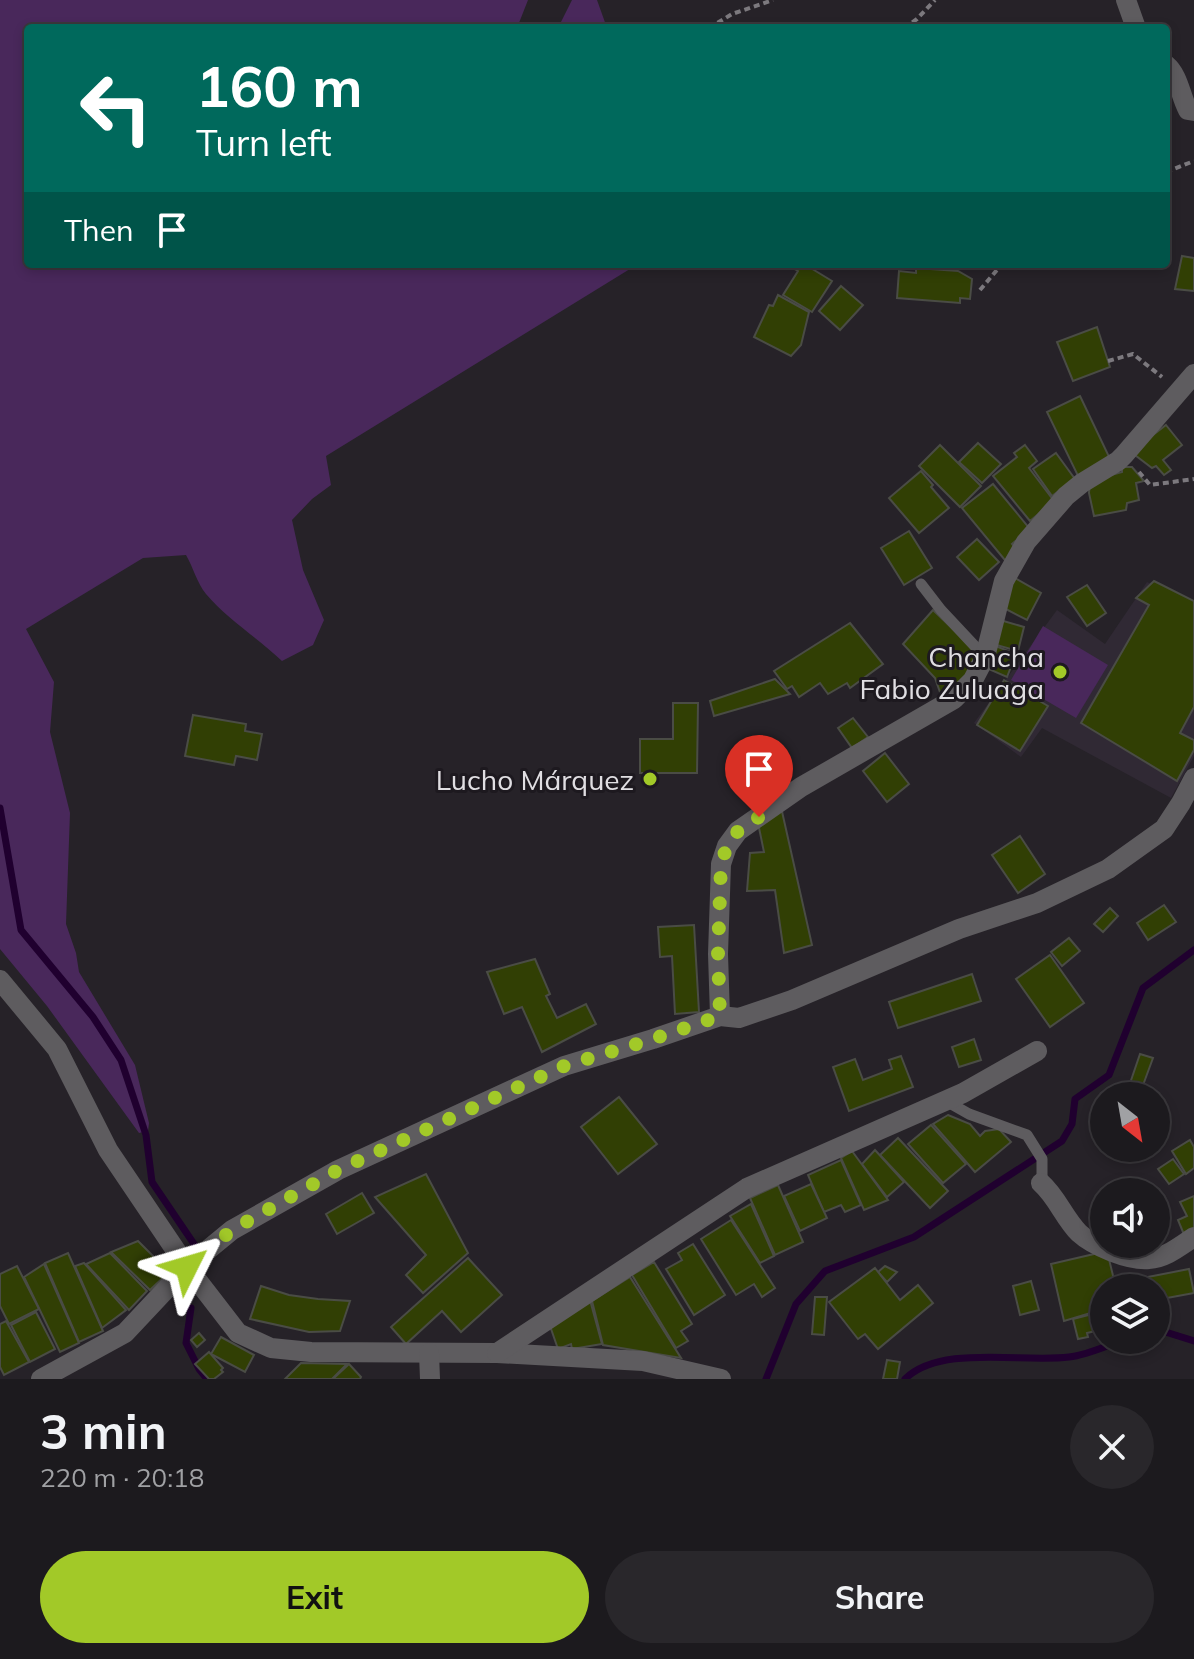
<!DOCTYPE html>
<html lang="en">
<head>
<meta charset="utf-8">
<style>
  :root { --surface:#1c1a1e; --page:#29272b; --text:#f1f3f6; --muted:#a0a1a4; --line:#3a383c; --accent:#a2c928 }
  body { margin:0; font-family:Mulish,sans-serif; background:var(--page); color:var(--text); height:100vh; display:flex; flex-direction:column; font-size:30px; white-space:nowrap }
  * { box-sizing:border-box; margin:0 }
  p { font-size:26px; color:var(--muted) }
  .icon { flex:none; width:44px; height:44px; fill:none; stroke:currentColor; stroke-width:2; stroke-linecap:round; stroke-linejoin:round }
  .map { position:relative; height:1379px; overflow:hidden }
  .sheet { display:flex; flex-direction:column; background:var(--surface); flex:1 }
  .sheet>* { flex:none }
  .hud { position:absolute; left:24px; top:24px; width:1146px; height:244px; border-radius:8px; box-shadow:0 4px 12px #0003,0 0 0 2px var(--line); background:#00695c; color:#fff; overflow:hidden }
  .needle { width:52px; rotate:149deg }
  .controls { position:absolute; left:1090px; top:1082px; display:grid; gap:16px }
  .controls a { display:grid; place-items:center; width:80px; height:80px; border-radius:50%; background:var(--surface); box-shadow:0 4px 12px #0003,0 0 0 2px var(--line); font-size:40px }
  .pin { position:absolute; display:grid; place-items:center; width:68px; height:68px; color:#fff; margin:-82px -34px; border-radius:50% 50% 50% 0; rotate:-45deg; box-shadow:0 0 8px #0007 }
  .pin .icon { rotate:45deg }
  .me { position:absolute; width:88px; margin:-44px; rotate:50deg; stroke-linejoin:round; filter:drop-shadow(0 0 6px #0008) }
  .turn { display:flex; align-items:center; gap:28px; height:168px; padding:0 40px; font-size:36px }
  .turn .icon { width:104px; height:104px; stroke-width:2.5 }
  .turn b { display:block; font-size:56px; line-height:68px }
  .then { display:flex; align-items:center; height:76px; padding:0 40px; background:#0003; gap:16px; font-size:30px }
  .round { display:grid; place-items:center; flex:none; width:84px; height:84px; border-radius:42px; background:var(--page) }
  .headline { display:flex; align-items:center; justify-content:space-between; height:136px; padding:0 40px }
  h1 { font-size:48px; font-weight:700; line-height:60px }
  .action { display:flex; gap:16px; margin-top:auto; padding:16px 40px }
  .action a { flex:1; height:92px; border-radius:48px; background:var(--accent); color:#111; font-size:32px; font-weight:700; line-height:92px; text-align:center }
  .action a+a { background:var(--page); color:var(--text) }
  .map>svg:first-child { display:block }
  .built { fill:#302934 }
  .green { fill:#49285b }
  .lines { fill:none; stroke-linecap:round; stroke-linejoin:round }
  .stream { stroke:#20002f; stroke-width:7 }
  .building { fill:#313f04; stroke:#4a4c45; stroke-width:2 }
  .path { stroke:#7c797e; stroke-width:4; stroke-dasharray:6 4; stroke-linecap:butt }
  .lane { stroke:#5e5c5f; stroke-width:11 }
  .street { stroke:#5e5c5f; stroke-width:20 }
  .route { stroke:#a2c928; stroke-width:14; stroke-dasharray:0 25.2 }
  .poi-dot { fill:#a2c928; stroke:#1d191f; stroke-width:3 }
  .labels { text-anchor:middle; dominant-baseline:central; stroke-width:6; stroke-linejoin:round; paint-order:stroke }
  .poi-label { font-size:28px; fill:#e0dee2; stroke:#1d191f; text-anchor:end }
</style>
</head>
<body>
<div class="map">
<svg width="1194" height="1379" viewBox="0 0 1194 1379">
  <rect width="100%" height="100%" fill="#262228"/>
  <path class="built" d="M1147,582l47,22v152l-23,42 -129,-70 -21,29 -47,-34 83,-113 48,34z"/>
  <g class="green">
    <path d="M0,0h528l-11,28h-489v236h610l-312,192 5,29 -19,14 -20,21 11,50 21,50 -11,25 -31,16c-24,-23 -55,-42 -76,-67 -9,-11 -13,-27 -20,-39l-43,3 -117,71 28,53 -4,50 20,81 -4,111 10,29 3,19 56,93 14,58 -1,8 -9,2 -92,-127 -47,-57z"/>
    <path d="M572,0h25l10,28h-49z"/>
    <path d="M1043,626l65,39 -32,53 -65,-38z"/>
  </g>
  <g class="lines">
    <g class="stream">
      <path d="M0,808l21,122 72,87 28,43 25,75 6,47 42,62"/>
      <path d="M191,1308l-5,35 13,26 8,10"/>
      <path d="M1156,1329l38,12"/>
      <path d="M766,1379l30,-75 29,-33 89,-34 148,-96 10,-17 3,-25 34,-24 34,-87 51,-38"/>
      <path d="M905,1379c36,-35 117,-16 164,-22 18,-2 37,-11 54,-17"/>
    </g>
  </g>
  <g class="building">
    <path d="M1182,256l12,2v33l-19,-2z"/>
    <path d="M791,264h13l28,17 -20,31 -29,-17 15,-24 -9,-5z"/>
    <path d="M862,264h24v4z"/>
    <path d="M916,268l42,3 14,8 -2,20 -10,-1v5l-63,-5 2,-27 17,2z"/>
    <path d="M841,286l22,19 -23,25 -21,-19z"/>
    <path d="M778,295l31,17 -8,33 -10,11 -37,-19 15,-32 4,1z"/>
    <path d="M1097,327l13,40 -37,14 -16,-39z"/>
    <path d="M1080,396l32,67 -32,17 -33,-68z"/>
    <path d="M1166,425l16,20 -19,15 8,10 -7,5 -8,-9 -4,2 -21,-16z"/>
    <path d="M978,443l23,21 -19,19 -23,-21z"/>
    <path d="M940,445l41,41 -21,21 -41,-41z"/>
    <path d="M1025,445l12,16 -8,7 25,33 -24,20 -37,-45 24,-19 -3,-4z"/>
    <path d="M1056,453l19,26 -23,17 -19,-27z"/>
    <path d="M1122,467h10l12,14 -8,2 3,17 -12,3 -1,7 -32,6 -5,-23 1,-12 32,-9z"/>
    <path d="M921,471l12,14 -2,2 18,21 -30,25 -30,-35z"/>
    <path d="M993,484l37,45 -18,15 9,11 -12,10 -47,-57z"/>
    <path d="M909,531l23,37 -28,17 -23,-37z"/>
    <path d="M977,539l22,23 -20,18 -22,-23z"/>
    <path d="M1015,578l26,15 -14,27 -27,-14z"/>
    <path d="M1154,581l40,20v106l-14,26 14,7v10l-17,31 -96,-58 68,-118 -13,-7z"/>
    <path d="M1087,585l19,28 -19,13 -20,-29z"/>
    <path d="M933,610l47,45 -21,30 -18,10 -6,-17 -32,-34z"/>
    <path d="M1000,620l24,7 -6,24 -25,-7z"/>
    <path d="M850,623l33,41 -33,24 -3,-5 -19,11 -8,-11 -21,14 -7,-11 -5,3 -13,-18z"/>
    <path d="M993,645l23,9 -9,23 -23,-10z"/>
    <path d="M775,679l15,15 -76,22 -4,-15z"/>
    <path d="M1004,680l44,26 -28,45 -43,-26z"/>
    <path d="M673,703h25l-1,70h-57v-34h33z"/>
    <path d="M193,715l53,9 -1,7 17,3 -5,26 -21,-4 -2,9 -49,-9z"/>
    <path d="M853,718l15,19 -16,11 -14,-20z"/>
    <path d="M885,753l24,31 -22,18 -24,-31z"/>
    <path d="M781,807l31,138 -28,8 -9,-63 -28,1 3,-38 14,-1 -6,-29z"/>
    <path d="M1020,836l25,38 -27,19 -26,-38z"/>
    <path d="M1164,905l12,17 -28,18 -11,-17z"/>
    <path d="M1110,908l8,8 -15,16 -9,-8z"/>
    <path d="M694,925l5,87 -24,2 -3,-58 -12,1 -2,-30z"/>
    <path d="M1069,938l11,13 -18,15 -11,-14z"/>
    <path d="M1050,955l34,48 -34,24 -34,-48z"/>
    <path d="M535,959l15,35 -4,2 11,22 29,-14 10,20 -54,28 -20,-45 -18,7 -17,-42z"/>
    <path d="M972,974l9,27 -83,27 -9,-26z"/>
    <path d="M974,1039l7,21 -22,7 -7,-20z"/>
    <path d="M1140,1054l13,4 -14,38 -12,-4z"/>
    <path d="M901,1056l12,31 -64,24 -16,-44 22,-8 8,21 29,-11 -3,-9z"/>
    <path d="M619,1097l38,47 -39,30 -37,-47z"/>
    <path d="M948,1115l22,9 10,12 5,-5 14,-2 12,13 -36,30 -42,-48z"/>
    <path d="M931,1125l35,39 -23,19 -35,-39z"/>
    <path d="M898,1138l50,53 -18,17 -50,-53z"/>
    <path d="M1190,1140l4,7v21l-8,6 -14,-23z"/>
    <path d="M875,1150l29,32 -17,15 -25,-33z"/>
    <path d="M852,1151l36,49 -24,10 -23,-52z"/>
    <path d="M1173,1159l11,15 -15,10 -11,-15z"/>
    <path d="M841,1160l20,45 -16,7 -4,-7 -17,7 -16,-37z"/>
    <path d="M426,1174l42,79 -45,40 -17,-18 20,-20 -51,-58z"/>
    <path d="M811,1184l16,34 -27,13 -16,-35z"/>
    <path d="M778,1185l25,57 -28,13 -25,-57z"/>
    <path d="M362,1193l12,20 -37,21 -11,-20z"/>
    <path d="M1194,1196v36l-9,5 -7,-17 9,-4 -7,-14z"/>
    <path d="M751,1204l23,52 -14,7 -30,-47z"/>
    <path d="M731,1220l44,68 -13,9 -8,-13 -18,11 -35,-56z"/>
    <path d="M138,1241l31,31 -19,18 -39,-38z"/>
    <path d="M693,1244l32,51 -31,20 -28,-46 16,-9 -4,-7z"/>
    <path d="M1107,1251l9,37h-12v21l-40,12 -13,-57z"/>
    <path d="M68,1253l35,78 -24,11 -34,-79z"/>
    <path d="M110,1253l37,38 -18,19 -43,-46z"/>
    <path d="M468,1258l34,37 -41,37 -19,-21 -36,33 -15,-17z"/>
    <path d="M654,1262l38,62 -11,7 7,10 -12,7 -44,-73z"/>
    <path d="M84,1263l42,47 -24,18 -27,-62z"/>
    <path d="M44,1264l35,79 -19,9 -36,-75z"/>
    <path d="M17,1266l22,43 -30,15 -9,-18v-32z"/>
    <path d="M885,1266l12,6 -10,10 -9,-10z"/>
    <path d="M875,1268l25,32 18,-15 15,18 -55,46 -13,-15 -7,5 -29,-37z"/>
    <path d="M1189,1269l5,24 -38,7v-12h-27l-2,-7z"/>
    <path d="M630,1277l51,81 -78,-13 -11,-44z"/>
    <path d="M1031,1281l8,29 -19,5 -7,-29z"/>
    <path d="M261,1286l28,9 29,4 32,2 -10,30 -31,1 -59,-13z"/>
    <path d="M815,1297h12l-3,38 -12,-1z"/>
    <path d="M590,1300l12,44 -30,5 -1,-5 -13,5 -9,-26z"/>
    <path d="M1104,1311v18l-17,4 1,4 -10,2 -5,-20z"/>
    <path d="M36,1312l19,37 -25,13 -19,-37z"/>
    <path d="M6,1321l23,41 -25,13 -4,-8v-43z"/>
    <path d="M199,1333l6,7 -8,7 -6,-7z"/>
    <path d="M221,1337l33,18 -9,17 -34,-18z"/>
    <path d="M209,1352l14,16 -2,2 2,2 -9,7h-5l-14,-15z"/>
    <path d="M887,1360l13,2 -3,17h-14z"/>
    <path d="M301,1363l46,1 -15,15h-47z"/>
    <path d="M349,1364l12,13 -1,2h-27z"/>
  </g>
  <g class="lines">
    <g class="path">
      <path d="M709,28l23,-14 41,-14"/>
      <path d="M904,28l13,-9 18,-19"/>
      <path d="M1166,172l28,-11"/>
      <path d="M980,290l22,-26"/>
      <path d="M1108,361l25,-7 29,23"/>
      <path d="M1139,472l11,13 44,-6"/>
    </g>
    <g class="lane">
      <path d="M921,584l20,26 44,47"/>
      <path d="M946,1101l23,13 58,21 15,24v26"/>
    </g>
    <g class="street">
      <path d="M1126,0l10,28"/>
      <path d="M1166,65c13,11 14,30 22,45l6,1"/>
      <path d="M0,980l57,69 51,101 79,117 51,66 33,15 40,4 186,1 146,8 78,18"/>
      <path d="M720,1016l-2,-62 3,-90 6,-18 11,-15 63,-44 153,-88 19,-19 12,-23 19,-76 22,-39 40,-46 16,-13 36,-22 6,-6 70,-81"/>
      <path d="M1041,1183c16,14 23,35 38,50 14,13 50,28 70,26 17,-1 31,-13 45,-22"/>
      <path d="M429,1353l1,26"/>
      <path d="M497,1353l250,-165 216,-95 74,-42"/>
      <path d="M41,1379l84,-46 62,-66 45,-37 106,-60 226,-104 89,-27 67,-23 19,2 53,-18 167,-71 78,-26 71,-34 56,-40 17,-26 13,-25"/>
    </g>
  </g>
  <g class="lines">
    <path class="route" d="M187,1267l45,-37 106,-60 226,-104 89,-27 67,-23 -2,-62 3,-90 6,-18 11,-15 21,-14"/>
  </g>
  <g class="poi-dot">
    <circle cx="1060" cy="672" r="8"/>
    <circle cx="650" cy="779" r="8"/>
  </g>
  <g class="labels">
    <g class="poi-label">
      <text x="1044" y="656">Chancha<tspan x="1044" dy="32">Fabio Zuluaga</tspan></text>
      <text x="634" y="779">Lucho Márquez</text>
    </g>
  </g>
</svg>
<div class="controls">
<a><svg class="needle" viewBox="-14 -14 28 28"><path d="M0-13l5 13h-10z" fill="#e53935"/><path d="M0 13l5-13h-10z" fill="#a0a1a4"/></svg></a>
<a><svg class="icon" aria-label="sound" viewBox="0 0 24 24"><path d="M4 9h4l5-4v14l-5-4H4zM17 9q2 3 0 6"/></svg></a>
<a><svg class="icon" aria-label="layers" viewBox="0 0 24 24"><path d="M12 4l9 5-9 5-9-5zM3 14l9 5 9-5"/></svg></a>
</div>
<div class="pin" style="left:759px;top:817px;background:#d93025"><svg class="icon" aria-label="arrive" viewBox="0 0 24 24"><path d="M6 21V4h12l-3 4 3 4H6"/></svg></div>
<svg class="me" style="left:187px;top:1267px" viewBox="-20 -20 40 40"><path d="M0-17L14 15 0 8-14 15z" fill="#a2c928" stroke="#fff" stroke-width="4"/></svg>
<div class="hud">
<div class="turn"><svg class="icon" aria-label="left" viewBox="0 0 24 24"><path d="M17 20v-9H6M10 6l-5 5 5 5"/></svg><div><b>160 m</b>Turn left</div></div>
<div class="then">Then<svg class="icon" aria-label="arrive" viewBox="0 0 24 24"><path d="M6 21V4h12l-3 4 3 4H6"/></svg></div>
</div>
</div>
<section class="sheet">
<div class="headline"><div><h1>3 min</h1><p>220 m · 20:18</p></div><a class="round"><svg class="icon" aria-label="close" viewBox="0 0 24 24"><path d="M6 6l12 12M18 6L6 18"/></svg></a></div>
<div class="action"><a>Exit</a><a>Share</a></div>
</section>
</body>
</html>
